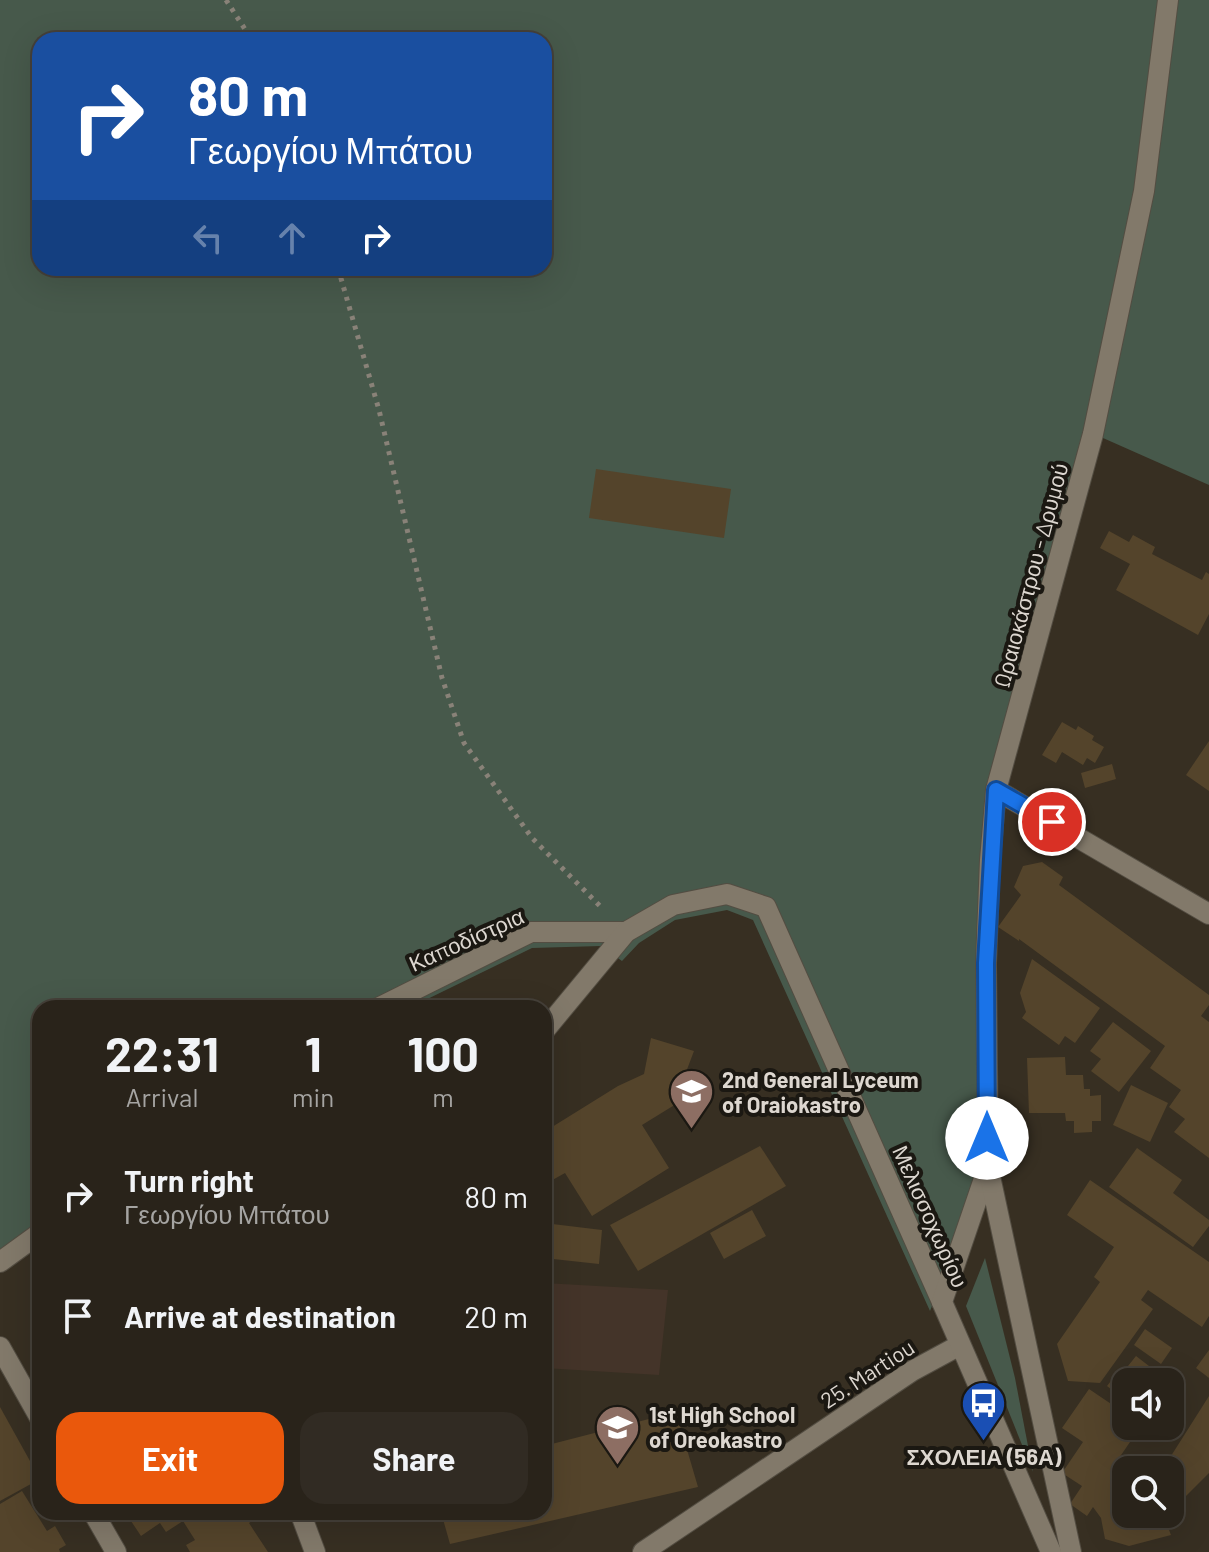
<!DOCTYPE html>
<html lang="en">
<head>
<meta charset="utf-8">
<style>
  :root { --surface:#29231a; --page:#312b23; --text:#f1f3f6; --muted:#a5a4a2; --line:#454039; --accent:#ea580c }
  body { margin:0; font-family:Barlow,sans-serif; background:var(--page); color:var(--text); height:100vh; display:flex; flex-direction:column; font-size:30px; white-space:nowrap }
  * { box-sizing:border-box; margin:0 }
  p { font-size:26px; color:var(--muted) }
  .icon { flex:none; width:44px; height:44px; fill:none; stroke:currentColor; stroke-width:2; stroke-linecap:round; stroke-linejoin:round }
  .map { position:relative; flex:1; overflow:hidden }
  .side { position:absolute; left:32px; top:1000px; width:520px; height:520px; display:flex; flex-direction:column; background:var(--surface); border-radius:24px; box-shadow:0 8px 32px #0002,0 0 0 2px var(--line) }
  .side>* { flex:none }
  .hud { position:absolute; left:32px; top:32px; width:520px; height:244px; border-radius:24px; box-shadow:0 8px 32px #0002,0 0 0 2px var(--line); background:#1a4fa0; color:#fff; overflow:hidden }
  .controls { position:absolute; left:1112px; top:1368px; display:grid; gap:16px }
  .controls a { display:grid; place-items:center; width:72px; height:72px; border-radius:16px; background:var(--surface); box-shadow:0 8px 32px #0002,0 0 0 2px var(--line); font-size:40px }
  .pin { position:absolute; display:grid; place-items:center; width:68px; height:68px; color:#fff; margin:-34px; border:4px solid #fff; border-radius:50%; box-shadow:0 2px 8px #0007 }
  .me { position:absolute; width:88px; margin:-44px; rotate:0deg; stroke-linejoin:round; filter:drop-shadow(0 0 6px #0008) }
  .turn { display:flex; align-items:center; gap:28px; height:168px; padding:0 24px; font-size:36px }
  .turn .icon { width:104px; height:104px; stroke-width:2.5 }
  .turn b { display:block; font-size:56px; line-height:68px }
  .lanes { display:flex; align-items:center; height:76px; padding:0 24px; background:#0003; justify-content:center; gap:40px; direction:ltr }
  .lanes .off { opacity:.35 }
  .eta { display:flex; justify-content:space-evenly; align-items:center; height:136px; text-align:center }
  .eta b { font-size:48px; font-weight:700; line-height:56px }
  .cta { display:flex; gap:16px; margin-top:auto; padding:16px 24px }
  .cta a { flex:1; height:92px; border-radius:24px; background:var(--accent); color:#fff; font-size:32px; font-weight:700; line-height:92px; text-align:center }
  .cta a+a { background:var(--page); color:var(--text) }
  ul { padding:0; list-style:none }
  li { display:flex; align-items:center; gap:24px; height:120px; padding:0 24px }
  li div { flex:1 }
  li b { display:block; font-size:30px }
  li em { font-style:normal }
  .map>svg:first-child { display:block }
  .education { fill:#443429 }
  .green { fill:#47594b; fill-rule:evenodd }
  .building { fill:#54442b }
  .lines { fill:none; stroke-linecap:round; stroke-linejoin:round }
  .minor-casing { stroke:#534d42; stroke-width:22 }
  .tertiary-casing { stroke:#534d42; stroke-width:22 }
  .secondary-casing { stroke:#534d42; stroke-width:22 }
  .path { stroke:#898278; stroke-width:5; stroke-dasharray:4 6; stroke-linecap:butt }
  .minor { stroke:#82796a; stroke-width:20 }
  .tertiary { stroke:#82796a; stroke-width:20 }
  .secondary { stroke:#82796a; stroke-width:20 }
  .route-casing { stroke:#114b97; stroke-width:20 }
  .route { stroke:#1a73e8; stroke-width:14 }
  .labels { text-anchor:middle; dominant-baseline:central; stroke-width:8; stroke-linejoin:round; paint-order:stroke }
  .street-label { font-size:22px; fill:#ddd7d0; stroke:#1b1812 }
  .poi-label { font-size:22px; font-weight:bold; fill:#ddd7d0; stroke:#1b1812; text-anchor:start }
</style>
</head>
<body>
<div class="map">
<svg width="1209" height="1552" viewBox="0 0 1209 1552">
  <rect width="100%" height="100%" fill="#372f22"/>
  <path class="education" d="M544,1283l124,7 -9,85 -115,-7z"/>
  <g class="green">
    <path d="M0,0h1209v485l-115,-51 -98,356 -8,377 -58,144 -177,-391 -26,-10 -52,10 -36,23 -17,18 -21,-15 -69,2 -123,60h-369v229l-40,27zM40,40h504v228h-504z"/>
    <path d="M985,1258l30,120 18,94 -67,-166z"/>
  </g>
  <g class="building">
    <path d="M596,469l135,20 -7,49 -135,-20z"/>
    <path d="M1109,531l20,11 4,-7 22,12 -3,7 50,26 4,-8 3,2v40l-11,21 -82,-45 14,-26 -30,-16z"/>
    <path d="M1062,722l14,8 2,-4 16,10 -2,4 12,7 -9,16 -8,-5 -4,7 -21,-13 -6,11 -14,-8z"/>
    <path d="M1209,741v50l-23,-16z"/>
    <path d="M1112,764l4,15 -31,9 -4,-15z"/>
    <path d="M1042,862l21,15 -4,8 150,110v10l-8,11 8,6v136l-35,-26 11,-13 -16,-12 12,-17 -31,-22 15,-22 -146,-107v2l-21,-14 23,-32 -7,-8 9,-21z"/>
    <path d="M1032,959l68,49 -25,35 -10,-7 -6,9 -37,-27 4,-6 -6,-19z"/>
    <path d="M1113,1022l38,29 -32,41 -28,-21 10,-12 -11,-8z"/>
    <path d="M651,1038l43,13 -14,37 1,13 -39,24 27,43 -77,48 -27,-43 -18,10 -3,-5v-46l74,-46 26,-12z"/>
    <path d="M1065,1057l1,18h17l1,14h6v7l11,-1v26h-9v11l-18,1v-12h-8l-1,-8h-36l-2,-55z"/>
    <path d="M1131,1085l37,18 -18,39 -37,-17z"/>
    <path d="M760,1146l26,40 -148,85 -28,-46z"/>
    <path d="M1137,1148l45,32 -9,13 36,27v6l-16,21 -84,-60z"/>
    <path d="M1090,1180l119,82v54l-7,11 -54,-37 -7,10 12,9 -53,74 -32,-2 -11,-37 43,-62 -6,-5 20,-30 -47,-32z"/>
    <path d="M752,1210l14,26 -42,23 -14,-26z"/>
    <path d="M544,1223l58,7 -3,34 -55,-6z"/>
    <path d="M1145,1329l27,19 -11,16 -27,-19z"/>
    <path d="M1209,1350v28l-13,-10z"/>
    <path d="M1136,1356l48,37 -14,18v-29h-44v19l-19,-15 14,-18 3,3z"/>
    <path d="M1089,1389l37,25v12h15l-24,35 13,9h-4v14l-6,9 6,-2v23h37l8,21 -42,11 -24,-7 -4,-21 -8,-11 -6,9 -17,-12 12,-18 -20,-13 21,-31 -21,-14z"/>
    <path d="M1209,1396v77l-26,26 -13,-22v-7l-6,-3z"/>
    <path d="M0,1407l40,72 -40,22z"/>
    <path d="M676,1412l22,75 -248,57 -9,-32h103v-66z"/>
    <path d="M22,1491l25,40 8,-5 11,19 -7,4 1,3h-60v-48z"/>
    <path d="M125,1512h140l-16,11 19,29h-78l-4,-7 9,-5 -12,-19 -17,11 -6,-9 -19,13z"/>
  </g>
  <g class="lines">
    <defs>
      <g id="minor">
        <path d="M996,790l213,124"/>
        <path d="M378,1008l153,-76h95"/>
        <path d="M544,1031l82,-99 47,-27 54,-11 39,13 176,395"/>
        <path d="M0,1262l40,-29"/>
        <path d="M0,1347l40,71"/>
        <path d="M93,1512l23,40"/>
        <path d="M300,1512l15,40"/>
      </g>
      <path id="tertiary" d="M643,1552l269,-181 48,-26"/>
      <g id="secondary">
        <path d="M988,1167l-46,135 109,250"/>
        <path d="M1071,1552l-83,-385 -2,-204 4,-103 6,-70 97,-356 51,-243 24,-191"/>
      </g>
    </defs>
    <use href="#minor" class="minor-casing"/>
    <use href="#tertiary" class="tertiary-casing"/>
    <use href="#secondary" class="secondary-casing"/>
    <g class="path">
      <path d="M226,0l26,40"/>
      <path d="M338,268l41,142 63,268 22,65 68,95 71,71"/>
    </g>
    <use href="#minor" class="minor"/>
    <use href="#tertiary" class="tertiary"/>
    <use href="#secondary" class="secondary"/>
  </g>
  <g class="lines">
    <defs>
      <path id="route" d="M987,1138l-1,-175 10,-173 56,32"/>
    </defs>
    <use href="#route" class="route-casing"/>
    <use href="#route" class="route"/>
  </g>
  <defs>
    <symbol id="school-pin" viewBox="-11 -11 22 30"><path d="M0 17L-7.5 6A9.5 9.5 0 1 1 7.5 6Z" fill="#8d6e63" stroke="#1b1812"/><path d="M0-5L7-2L0 1L-7-2ZM-4 1L0 2.5L4 1V4Q0 6-4 4Z" fill="#fff"/></symbol>
    <symbol id="bus-pin" viewBox="-11 -11 22 30"><path d="M0 17L-7.5 6A9.5 9.5 0 1 1 7.5 6Z" fill="#1a4fb4" stroke="#1b1812"/><path d="M-5-6H5V4H4V6H2V4H-2V6H-4V4H-5ZM-3.5-4V0h7V-4ZM-3.5 1.2v1.5H-2V1.2ZM2 1.2v1.5H3.5V1.2Z" fill="#fff"/></symbol>
  </defs>
  <g fill-rule="evenodd">
    <use href="#school-pin" x="666" y="1066" width="51" height="69"/>
    <use href="#bus-pin" x="958" y="1378" width="51" height="69"/>
    <use href="#school-pin" x="592" y="1402" width="51" height="69"/>
  </g>
  <g class="labels">
    <g class="street-label">
      <text transform="translate(1030 575) rotate(-75)">Ωραιοκάστρου - Δρυμού</text>
      <text transform="translate(466 939) rotate(-24)">Καποδίστρια</text>
      <text transform="translate(931 1216) rotate(66)">Μελισσοχωρίου</text>
      <text transform="translate(867 1373) rotate(-33)">25. Martiou</text>
    </g>
    <g class="poi-label">
      <text x="722" y="1079">2nd General Lyceum<tspan x="722" dy="25">of Oraiokastro</tspan></text>
      <text x="649" y="1414">1st High School<tspan x="649" dy="25">of Oreokastro</tspan></text>
      <text x="984" y="1456" text-anchor="middle">ΣΧΟΛΕΙΑ (56Α)</text>
    </g>
  </g>
</svg>
<div class="controls">
<a><svg class="icon" aria-label="sound" viewBox="0 0 24 24"><path d="M4 9h4l5-4v14l-5-4H4zM17 9q2 3 0 6"/></svg></a>
<a><svg class="icon" aria-label="search" viewBox="0 0 24 24"><circle cx="10" cy="10" r="6"/><path d="M15 15l6 6"/></svg></a>
</div>
<div class="pin" style="left:1052px;top:822px;background:#d93025"><svg class="icon" aria-label="arrive" viewBox="0 0 24 24"><path d="M6 21V4h12l-3 4 3 4H6"/></svg></div>
<svg class="me" style="left:987px;top:1138px" viewBox="-20 -20 40 40"><circle r="19" fill="#fff"/><path d="M0-13L10 11 0 6-10 11z" fill="#1a73e8"/></svg>
<div class="hud">
<div class="turn"><svg class="icon" aria-label="right" viewBox="0 0 24 24"><path d="M7 20v-9h11M14 6l5 5-5 5"/></svg><div><b>80 m</b>Γεωργίου Μπάτου</div></div>
<div class="lanes"><svg class="icon off" aria-label="left" viewBox="0 0 24 24"><path d="M17 20v-9H6M10 6l-5 5 5 5"/></svg><svg class="icon off" aria-label="ahead" viewBox="0 0 24 24"><path d="M12 20V5M6 11l6-6 6 6"/></svg><svg class="icon" aria-label="right" viewBox="0 0 24 24"><path d="M7 20v-9h11M14 6l5 5-5 5"/></svg></div>
</div>
<section class="side">
<div class="eta">
<div><b>22:31</b><p>Arrival</p></div>
<div><b>1</b><p>min</p></div>
<div><b>100</b><p>m</p></div>
</div>
<ul>
<li><svg class="icon" aria-label="right" viewBox="0 0 24 24"><path d="M7 20v-9h11M14 6l5 5-5 5"/></svg><div><b>Turn right</b><p>Γεωργίου Μπάτου</p></div><em>80 m</em></li>
<li><svg class="icon" aria-label="arrive" viewBox="0 0 24 24"><path d="M6 21V4h12l-3 4 3 4H6"/></svg><div><b>Arrive at destination</b></div><em>20 m</em></li>
</ul>
<div class="cta"><a>Exit</a><a>Share</a></div>
</section>
</div>
</body>
</html>
